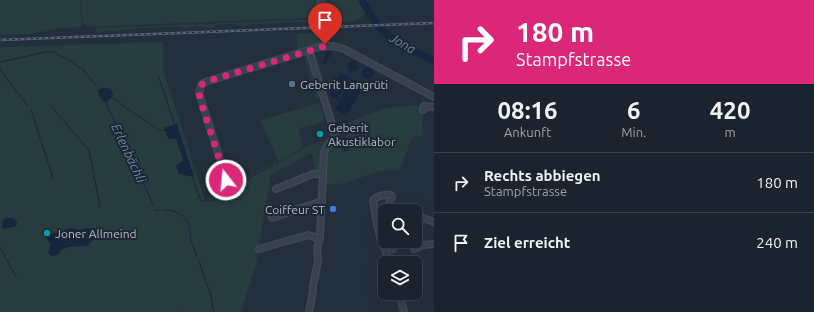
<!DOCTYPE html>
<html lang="de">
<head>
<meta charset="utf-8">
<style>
  :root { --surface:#1b232e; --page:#282f3a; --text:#f1f3f6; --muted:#a0a4aa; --line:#39404a }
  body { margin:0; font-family:Ubuntu,sans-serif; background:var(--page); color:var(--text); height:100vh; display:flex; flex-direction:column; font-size:15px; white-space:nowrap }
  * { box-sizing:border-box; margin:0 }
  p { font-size:13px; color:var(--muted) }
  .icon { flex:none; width:22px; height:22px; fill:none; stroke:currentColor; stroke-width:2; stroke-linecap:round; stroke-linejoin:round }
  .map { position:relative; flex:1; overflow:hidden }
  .panel { display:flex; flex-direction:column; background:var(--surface); width:380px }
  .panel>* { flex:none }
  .guide { background:#db2777; color:#fff; overflow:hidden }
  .controls { position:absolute; left:378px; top:204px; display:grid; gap:8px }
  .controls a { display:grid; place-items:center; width:44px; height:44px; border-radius:6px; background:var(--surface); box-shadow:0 4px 16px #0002,0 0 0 1px var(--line); font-size:20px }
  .pin { position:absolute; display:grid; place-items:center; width:34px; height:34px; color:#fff; margin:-41px -17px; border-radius:50% 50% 50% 0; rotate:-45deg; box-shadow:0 0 4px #0007 }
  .pin .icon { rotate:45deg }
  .me { position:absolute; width:44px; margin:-22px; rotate:344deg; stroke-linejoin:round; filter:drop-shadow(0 0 3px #0008) }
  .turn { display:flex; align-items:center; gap:14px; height:84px; padding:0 16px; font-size:18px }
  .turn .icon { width:52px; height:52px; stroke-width:2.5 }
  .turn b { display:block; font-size:28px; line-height:34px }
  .eta { display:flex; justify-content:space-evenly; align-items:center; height:68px; text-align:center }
  .eta b { font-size:24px; font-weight:600; line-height:28px }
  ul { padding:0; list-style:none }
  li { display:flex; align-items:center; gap:12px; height:60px; padding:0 16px; border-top:1px solid var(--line) }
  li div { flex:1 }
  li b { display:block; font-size:15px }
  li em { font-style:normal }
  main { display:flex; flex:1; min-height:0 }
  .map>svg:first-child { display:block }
  .green { fill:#263c3f; fill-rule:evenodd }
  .water { fill:#17263c }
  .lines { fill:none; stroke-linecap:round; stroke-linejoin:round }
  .stream { stroke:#17263c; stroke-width:1 }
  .river { stroke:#17263c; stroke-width:7 }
  .minor-casing { stroke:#414a57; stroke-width:8 }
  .minor { stroke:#38414e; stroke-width:5.5 }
  .rail-casing { stroke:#5a6575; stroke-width:2.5 }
  .rail { stroke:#1d2633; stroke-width:1; stroke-dasharray:3; stroke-linecap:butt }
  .route { stroke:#db2777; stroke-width:7; stroke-dasharray:0 12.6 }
  .service-dot { fill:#5c6f8a; stroke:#1d2633; stroke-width:1.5 }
  .culture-dot { fill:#0f9aa8; stroke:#1d2633; stroke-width:1.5 }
  .shop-dot { fill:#3f7fe0; stroke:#1d2633; stroke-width:1.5 }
  .labels { text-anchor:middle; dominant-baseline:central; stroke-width:4; stroke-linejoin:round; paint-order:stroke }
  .poi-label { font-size:12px; fill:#b4bcc9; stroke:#1d2633; text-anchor:start }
  .water-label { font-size:13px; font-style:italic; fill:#6d86a8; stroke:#1d2633 }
</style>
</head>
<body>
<main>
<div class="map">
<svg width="434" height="312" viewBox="0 0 434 312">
  <rect width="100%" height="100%" fill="#242f3e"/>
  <g class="green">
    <path d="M0,0h80l2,25 -3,2 -24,2 -22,5 -33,1z"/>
    <path d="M81,0h238l1,19 -15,-1 -216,9 -3,-1 -3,-4z"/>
    <path d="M323,0h34l8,13c-2,3 -4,6 -7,7 -9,4 -24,0 -33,-2z"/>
    <path d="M313,20l-1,2 -2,1 -3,-1h-18l-29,2 -18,2 -10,-2 -16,1 -2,2 -4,1 -12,-2 -12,2 -7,-1 -41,1 -18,2 -2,1h-5l-7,-1 -1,2 -7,1 -3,-5 177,-7z"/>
    <path d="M322,33v8l-2,3 -22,6 -1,-16z"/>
    <path d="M163,42v27l42,132 70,-39 2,2 31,-18 23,-8 4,-4 4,2 4,16 6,-1 -5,-24 6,-5 34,-14 36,-3 4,1c-3,9 -2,20 0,29l-12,2 -12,33 -20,1 -35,12 -18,2 -1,-1v-20h-4v7h-7l-3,-18 -41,21 -15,90 -15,48h-241v-265zM176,124l18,53 -11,-17 -6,-20 -4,-2z"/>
    <path d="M306,54l2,1 2,4 -3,1 10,31h2l1,4 -2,3h-3l-1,-3 1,-1 -11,-38 -6,2v-2z"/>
    <path d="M320,103l5,18 -27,8 5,18 -24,15 -19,-42z"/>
    <path d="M385,202l4,1 -5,9h-4l-4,2v-10z"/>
  </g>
  <g class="water">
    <path d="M327,51h5v3l-5,6v3l-4,2v-5z"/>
    <circle cx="353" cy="66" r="5.5"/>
    <circle cx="368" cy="73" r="6"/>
    <path d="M340,73l10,4 -12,23 -9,-5z"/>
    <path d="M351,78l13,7 -17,31 -12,-7z"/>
    <path d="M102,88h5l4,1 2,5 -1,3 -6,6c-5,-4 -8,-7 -8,-13z"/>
    <path d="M177,124l17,53 -15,-3 -3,-8 7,-6 -3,-12 -2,-2 -1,-6 -4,-2 -4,2 -5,-12z"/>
    <path d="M8,218h6l3,4 -1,4 -12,3 -2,-2v-5l2,-3z"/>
    <path d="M71,228l9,2 8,-2 8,4 1,3v2l-5,4 -5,5 -19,1 -7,3 -3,5 -6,1 -4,-2 2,-10 -3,-5 1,-4z"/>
  </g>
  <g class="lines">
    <g class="stream">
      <path d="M0,62l46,-10h8l3,2 16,8 4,4 6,3 13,17"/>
      <path d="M0,70l28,36"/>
      <path d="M158,75l17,51"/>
      <path d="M112,97l13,10 34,23h6"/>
      <path d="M106,103l47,101"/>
      <path d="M50,105l39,45 11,57"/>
      <path d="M31,110l22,68"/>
      <path d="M192,176l9,25h10l18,-11"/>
      <path d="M233,188l41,-24"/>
      <path d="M155,209v1h5"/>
      <path d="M163,210c11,-1 22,4 26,15 1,5 1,11 2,16 2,5 4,10 6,15"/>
      <path d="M0,247l16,30"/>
      <path d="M199,261l6,19"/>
      <path d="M206,282l4,10 4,20"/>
      <path d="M180,311l1,1"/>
    </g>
    <path class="river" d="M362,0c6,11 12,22 21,31 12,12 36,22 51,30"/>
    <defs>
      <g id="minor">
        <path d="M321,0v7l3,19"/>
        <path d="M325,29v17"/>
        <path d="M309,50l26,84c-2,9 -8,10 -11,18l-4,83 -3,14 1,12 -5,25v5l-4,21"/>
        <path d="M423,110l1,-4h1l9,1"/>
        <path d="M223,168l-6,11 1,4 2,2h3l2,-3 1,-4 -27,-85 2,-8 4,-3 114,-35 14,-1 11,3 90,48"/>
        <path d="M276,189l37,-15h10"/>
        <path d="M386,211l6,-14 -1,-2c-5,-1 -13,1 -17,4l-1,3c4,21 6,43 19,61"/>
        <path d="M415,215l19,7"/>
        <path d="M272,218l50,-17"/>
        <path d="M377,224l4,-3 4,-8"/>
        <path d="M259,249l49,-14 12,4"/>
        <path d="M393,249l4,-8"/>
        <path d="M414,249l10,-4 10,-1"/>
        <path d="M399,293l5,19"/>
      </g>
    </defs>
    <use href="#minor" class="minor-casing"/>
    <use href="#minor" class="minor"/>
    <defs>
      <path id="rail" d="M0,40l434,-17"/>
    </defs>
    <use href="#rail" class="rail-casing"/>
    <use href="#rail" class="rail"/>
  </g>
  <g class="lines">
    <path class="route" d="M226,180l-26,-81c-1,-7 -2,-13 5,-17l120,-36v-2"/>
  </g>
  <circle class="service-dot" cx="292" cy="84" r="4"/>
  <g class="culture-dot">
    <circle cx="320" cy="134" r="4"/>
    <circle cx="47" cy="233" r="4"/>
  </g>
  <circle class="shop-dot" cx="333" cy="209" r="4"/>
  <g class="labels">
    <g class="poi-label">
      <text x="300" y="84">Geberit Langrüti</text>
      <text x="328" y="127">Geberit<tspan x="328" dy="14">Akustiklabor</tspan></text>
      <text x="325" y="209" text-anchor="end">Coiffeur ST</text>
      <text x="55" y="233">Joner Allmeind</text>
    </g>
    <g class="water-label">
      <text transform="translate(403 43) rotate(30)">Jona</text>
      <text transform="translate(129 153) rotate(65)">Erlenbächli</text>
    </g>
  </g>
</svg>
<div class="controls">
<a><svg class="icon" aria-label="search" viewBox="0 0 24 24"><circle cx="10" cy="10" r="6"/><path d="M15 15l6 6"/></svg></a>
<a><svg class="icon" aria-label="layers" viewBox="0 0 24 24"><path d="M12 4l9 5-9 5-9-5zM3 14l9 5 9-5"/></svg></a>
</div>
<div class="pin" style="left:325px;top:44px;background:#d93025"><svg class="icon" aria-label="arrive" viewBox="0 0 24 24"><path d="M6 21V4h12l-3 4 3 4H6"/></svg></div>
<svg class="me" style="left:226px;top:180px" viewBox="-20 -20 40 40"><circle r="17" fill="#db2777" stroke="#fff" stroke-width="3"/><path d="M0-11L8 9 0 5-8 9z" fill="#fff"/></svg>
</div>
<section class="panel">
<div class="guide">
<div class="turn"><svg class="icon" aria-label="right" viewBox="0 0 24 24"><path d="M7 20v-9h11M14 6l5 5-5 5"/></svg><div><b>180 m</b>Stampfstrasse</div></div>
</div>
<div class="eta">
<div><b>08:16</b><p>Ankunft</p></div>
<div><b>6</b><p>Min.</p></div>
<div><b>420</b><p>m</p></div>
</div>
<ul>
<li><svg class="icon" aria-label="right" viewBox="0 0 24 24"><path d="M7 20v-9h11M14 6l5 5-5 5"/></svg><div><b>Rechts abbiegen</b><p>Stampfstrasse</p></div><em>180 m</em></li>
<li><svg class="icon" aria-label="arrive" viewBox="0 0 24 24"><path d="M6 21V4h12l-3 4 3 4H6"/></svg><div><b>Ziel erreicht</b></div><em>240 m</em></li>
</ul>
</section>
</main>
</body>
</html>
